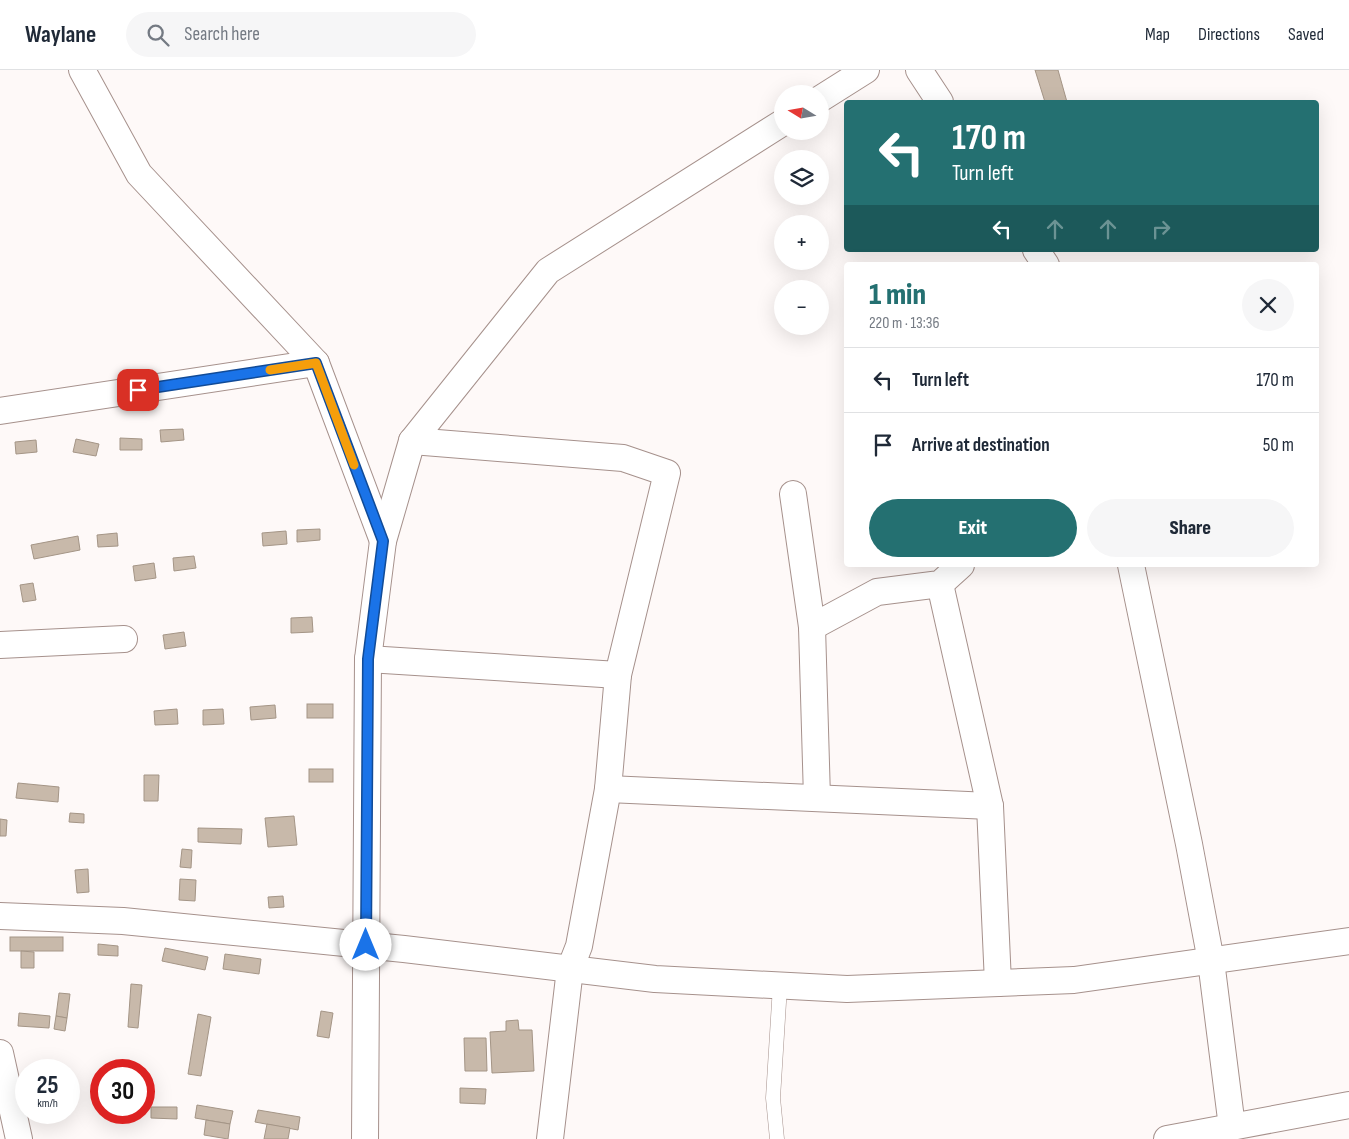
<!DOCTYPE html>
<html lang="en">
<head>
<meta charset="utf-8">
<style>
  :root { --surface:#fff; --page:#f6f6f7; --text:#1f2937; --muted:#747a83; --line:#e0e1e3; --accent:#247071 }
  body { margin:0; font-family:"Sofia Sans Condensed",sans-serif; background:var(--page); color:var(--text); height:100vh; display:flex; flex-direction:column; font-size:19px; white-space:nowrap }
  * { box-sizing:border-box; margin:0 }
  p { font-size:16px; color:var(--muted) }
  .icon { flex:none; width:28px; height:28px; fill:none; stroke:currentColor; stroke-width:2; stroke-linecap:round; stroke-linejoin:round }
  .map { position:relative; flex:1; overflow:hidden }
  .side { position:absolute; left:844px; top:192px; width:475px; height:305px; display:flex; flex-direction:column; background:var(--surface); border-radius:5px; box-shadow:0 5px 20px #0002 }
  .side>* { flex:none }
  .hud { position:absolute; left:844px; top:30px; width:475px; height:152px; border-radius:5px; box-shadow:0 5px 20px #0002; background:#247071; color:#fff; overflow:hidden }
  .needle { width:32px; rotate:281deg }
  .buttons { position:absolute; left:774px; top:15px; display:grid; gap:10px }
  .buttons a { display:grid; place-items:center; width:55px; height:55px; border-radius:50%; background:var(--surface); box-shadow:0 5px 20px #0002; font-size:25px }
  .speed { position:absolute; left:15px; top:989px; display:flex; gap:10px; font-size:25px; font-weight:700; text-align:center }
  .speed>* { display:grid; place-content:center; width:65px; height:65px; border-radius:50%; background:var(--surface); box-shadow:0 5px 20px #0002; line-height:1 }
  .speed small { font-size:12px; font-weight:400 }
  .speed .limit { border:8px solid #d22; background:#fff; color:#111 }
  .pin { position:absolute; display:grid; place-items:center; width:42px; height:42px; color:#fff; margin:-21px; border-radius:10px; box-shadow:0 2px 8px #0006 }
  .me { position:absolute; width:55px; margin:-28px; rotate:0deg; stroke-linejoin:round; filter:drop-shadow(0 0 4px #0008) }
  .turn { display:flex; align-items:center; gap:18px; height:105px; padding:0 25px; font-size:22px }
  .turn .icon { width:65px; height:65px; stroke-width:2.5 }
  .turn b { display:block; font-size:35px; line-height:42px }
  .lanes { display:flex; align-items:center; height:48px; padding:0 25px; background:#0003; justify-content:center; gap:25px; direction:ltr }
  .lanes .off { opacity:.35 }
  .round { display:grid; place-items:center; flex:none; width:52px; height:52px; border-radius:26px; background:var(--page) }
  .head { display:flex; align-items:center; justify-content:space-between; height:85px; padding:0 25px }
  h1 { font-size:30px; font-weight:800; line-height:38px; color:var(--accent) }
  .cta { display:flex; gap:10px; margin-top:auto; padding:10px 25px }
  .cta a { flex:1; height:58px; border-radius:30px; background:var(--accent); color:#fff; font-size:20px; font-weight:800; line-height:58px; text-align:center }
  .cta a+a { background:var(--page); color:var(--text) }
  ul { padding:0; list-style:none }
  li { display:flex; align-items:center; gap:15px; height:65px; padding:0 25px; border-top:1px solid var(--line) }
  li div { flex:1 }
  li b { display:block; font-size:19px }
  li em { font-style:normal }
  header { display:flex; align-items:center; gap:30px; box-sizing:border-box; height:70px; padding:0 25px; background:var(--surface); border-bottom:1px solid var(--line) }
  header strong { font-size:24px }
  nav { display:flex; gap:28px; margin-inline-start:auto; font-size:18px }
  .search { width:350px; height:45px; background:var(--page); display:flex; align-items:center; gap:12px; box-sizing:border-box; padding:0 18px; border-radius:28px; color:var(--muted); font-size:19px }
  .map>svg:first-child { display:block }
  .building { fill:#c8b9aa; stroke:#a49586 }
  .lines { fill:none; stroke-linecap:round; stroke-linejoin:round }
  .lane-casing { stroke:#a6918c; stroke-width:15 }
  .street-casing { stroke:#a6918c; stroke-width:28 }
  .lane { stroke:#fff; stroke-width:14 }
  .street { stroke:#fff; stroke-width:26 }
  .route-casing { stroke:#114b97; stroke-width:12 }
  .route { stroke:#1a73e8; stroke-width:9 }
  .slow { stroke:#f59e0b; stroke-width:9 }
</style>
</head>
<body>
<header>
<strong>Waylane</strong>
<div class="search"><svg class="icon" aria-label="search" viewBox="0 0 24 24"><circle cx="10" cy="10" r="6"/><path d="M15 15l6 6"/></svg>Search here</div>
<nav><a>Map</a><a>Directions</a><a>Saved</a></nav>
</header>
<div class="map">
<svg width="1349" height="1069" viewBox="0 0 1349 1069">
  <rect width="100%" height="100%" fill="#fef9f8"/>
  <g class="building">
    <path d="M1035,0h23l9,32h-22z"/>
    <path d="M183,359l1,11 -23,2 -1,-12z"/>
    <path d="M120,368l22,1v11h-22z"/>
    <path d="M76,369l23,5 -3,12 -23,-4z"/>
    <path d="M36,370l1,12 -21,2 -1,-12z"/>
    <path d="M320,459v11l-23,2v-12z"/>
    <path d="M286,461l1,13 -24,2 -1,-13z"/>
    <path d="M117,463l1,13 -20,1 -1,-12z"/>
    <path d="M78,466l2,14 -46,9 -3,-14z"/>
    <path d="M194,486l2,12 -22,3 -1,-13z"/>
    <path d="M154,493l2,15 -21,3 -2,-15z"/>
    <path d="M33,513l3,17 -13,2 -3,-17z"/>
    <path d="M312,547l1,15 -22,1v-15z"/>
    <path d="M184,562l2,14 -21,3 -2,-14z"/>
    <rect x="307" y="634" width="26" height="14"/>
    <path d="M275,635l1,13 -25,2 -1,-13z"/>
    <path d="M177,639l1,15 -23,1 -1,-14z"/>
    <path d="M223,639l1,15 -21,1v-15z"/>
    <rect x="309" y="699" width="24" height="13"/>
    <path d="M144,705h15l-1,26h-14z"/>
    <path d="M18,713l41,4 -1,15 -42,-4z"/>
    <path d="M70,743l14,1v9l-15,-1z"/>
    <path d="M294,746l3,29 -29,2 -3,-29z"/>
    <path d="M0,749l7,1 -1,16h-6z"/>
    <path d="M198,758l44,1 -1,15 -43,-2z"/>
    <path d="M182,779l10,1 -1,18 -11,-1z"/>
    <path d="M88,799l1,23 -12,1 -2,-23z"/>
    <path d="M180,809l16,1 -1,21 -16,-1z"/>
    <path d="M283,826l1,11 -15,1 -1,-11z"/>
    <rect x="10" y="867" width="53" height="14"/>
    <path d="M98,874l20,2v10l-20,-1z"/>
    <path d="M165,878l43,9 -3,13 -43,-9z"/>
    <path d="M21,881l13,1v16h-13z"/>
    <path d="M225,884l36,5 -2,15 -36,-5z"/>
    <path d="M131,914l11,1 -4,43 -10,-1z"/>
    <path d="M59,923l11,1 -3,24 -11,-2z"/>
    <path d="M321,941l12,2 -4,25 -12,-2z"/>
    <path d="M19,943l31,3 -1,12 -31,-2z"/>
    <path d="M198,944l13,3 -10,59 -13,-2z"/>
    <path d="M56,946l11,2 -2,13 -11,-2z"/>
    <path d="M518,950l1,10h13l2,41 -42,2 -2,-41 16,-1v-10z"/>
    <path d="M464,968h22l1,33h-22z"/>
    <path d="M460,1018l26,1 -1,15 -25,-1z"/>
    <path d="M197,1035l36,6 -3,13 -35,-6z"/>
    <path d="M151,1037h26v12l-26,-1z"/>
    <path d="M258,1040l42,7 -2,13 -43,-8z"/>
    <path d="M206,1050l24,4 -2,15 -24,-4z"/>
    <path d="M267,1054l23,4 -2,11h-24z"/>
  </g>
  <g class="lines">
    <defs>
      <path id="lane" d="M777,1069l-4,-41 7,-112"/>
      <g id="street">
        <path d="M82,0l57,104 177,189 67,178"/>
        <path d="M919,0l21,32"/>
        <path d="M820,29l46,-29"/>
        <path d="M1036,180l10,15"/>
        <path d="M0,341l316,-48"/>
        <path d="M412,371l211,17 44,15 -49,202 -10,114 -29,157 -9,23 -20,170"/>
        <path d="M793,424l19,133 5,171"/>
        <path d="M1131,495l58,279 22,117 21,166"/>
        <path d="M940,514l50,222 8,177"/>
        <path d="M812,557l65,-35 63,-8 21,-19"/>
        <path d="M0,575l124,-6"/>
        <path d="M368,589l250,16"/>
        <path d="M608,719l382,17"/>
        <path d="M0,846l123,5 281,28 251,30 192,10 227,-9 275,-39"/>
        <path d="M0,983l19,86"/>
        <path d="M365,1069l3,-480 15,-118 29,-100 136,-170 234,-148"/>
        <path d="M1167,1069l182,-34"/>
      </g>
    </defs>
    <use href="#lane" class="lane-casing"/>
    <use href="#street" class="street-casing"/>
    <use href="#lane" class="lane"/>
    <use href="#street" class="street"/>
  </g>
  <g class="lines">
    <defs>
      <path id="route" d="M138,320l178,-27 67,178 -15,118 -2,286"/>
    </defs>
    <use href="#route" class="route-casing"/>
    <use href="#route" class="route"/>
    <path class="slow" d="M270,300l46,-7 38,102"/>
  </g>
</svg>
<div class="buttons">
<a><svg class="needle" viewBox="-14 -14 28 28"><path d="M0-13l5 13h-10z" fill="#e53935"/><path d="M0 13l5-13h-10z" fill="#747a83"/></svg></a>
<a><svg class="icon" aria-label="layers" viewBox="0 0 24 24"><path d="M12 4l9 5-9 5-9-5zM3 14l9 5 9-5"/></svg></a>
<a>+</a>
<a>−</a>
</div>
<div class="speed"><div>25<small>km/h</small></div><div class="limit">30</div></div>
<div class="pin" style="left:138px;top:320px;background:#d93025"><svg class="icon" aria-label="arrive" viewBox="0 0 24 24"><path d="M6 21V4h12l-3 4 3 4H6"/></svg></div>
<svg class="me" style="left:366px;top:875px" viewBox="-20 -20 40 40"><circle r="19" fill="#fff"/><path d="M0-13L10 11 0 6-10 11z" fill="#1a73e8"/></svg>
<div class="hud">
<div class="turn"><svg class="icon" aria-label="left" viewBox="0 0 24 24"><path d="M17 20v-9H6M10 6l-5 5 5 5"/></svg><div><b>170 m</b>Turn left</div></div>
<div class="lanes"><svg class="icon" aria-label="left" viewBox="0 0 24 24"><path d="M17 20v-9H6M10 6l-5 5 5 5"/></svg><svg class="icon off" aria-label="ahead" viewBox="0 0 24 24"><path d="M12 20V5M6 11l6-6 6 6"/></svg><svg class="icon off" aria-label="ahead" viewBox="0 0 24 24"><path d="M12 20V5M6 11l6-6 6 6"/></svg><svg class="icon off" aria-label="right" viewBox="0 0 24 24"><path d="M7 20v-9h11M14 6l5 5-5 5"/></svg></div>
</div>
<section class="side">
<div class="head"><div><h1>1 min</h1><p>220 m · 13:36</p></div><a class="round"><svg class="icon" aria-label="close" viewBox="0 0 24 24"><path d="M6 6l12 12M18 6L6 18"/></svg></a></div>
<ul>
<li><svg class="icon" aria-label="left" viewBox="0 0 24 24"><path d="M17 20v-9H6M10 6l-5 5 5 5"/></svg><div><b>Turn left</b></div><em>170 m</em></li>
<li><svg class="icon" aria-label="arrive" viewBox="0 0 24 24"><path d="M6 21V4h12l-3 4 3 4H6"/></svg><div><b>Arrive at destination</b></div><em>50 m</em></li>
</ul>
<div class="cta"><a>Exit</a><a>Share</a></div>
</section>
</div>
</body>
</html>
